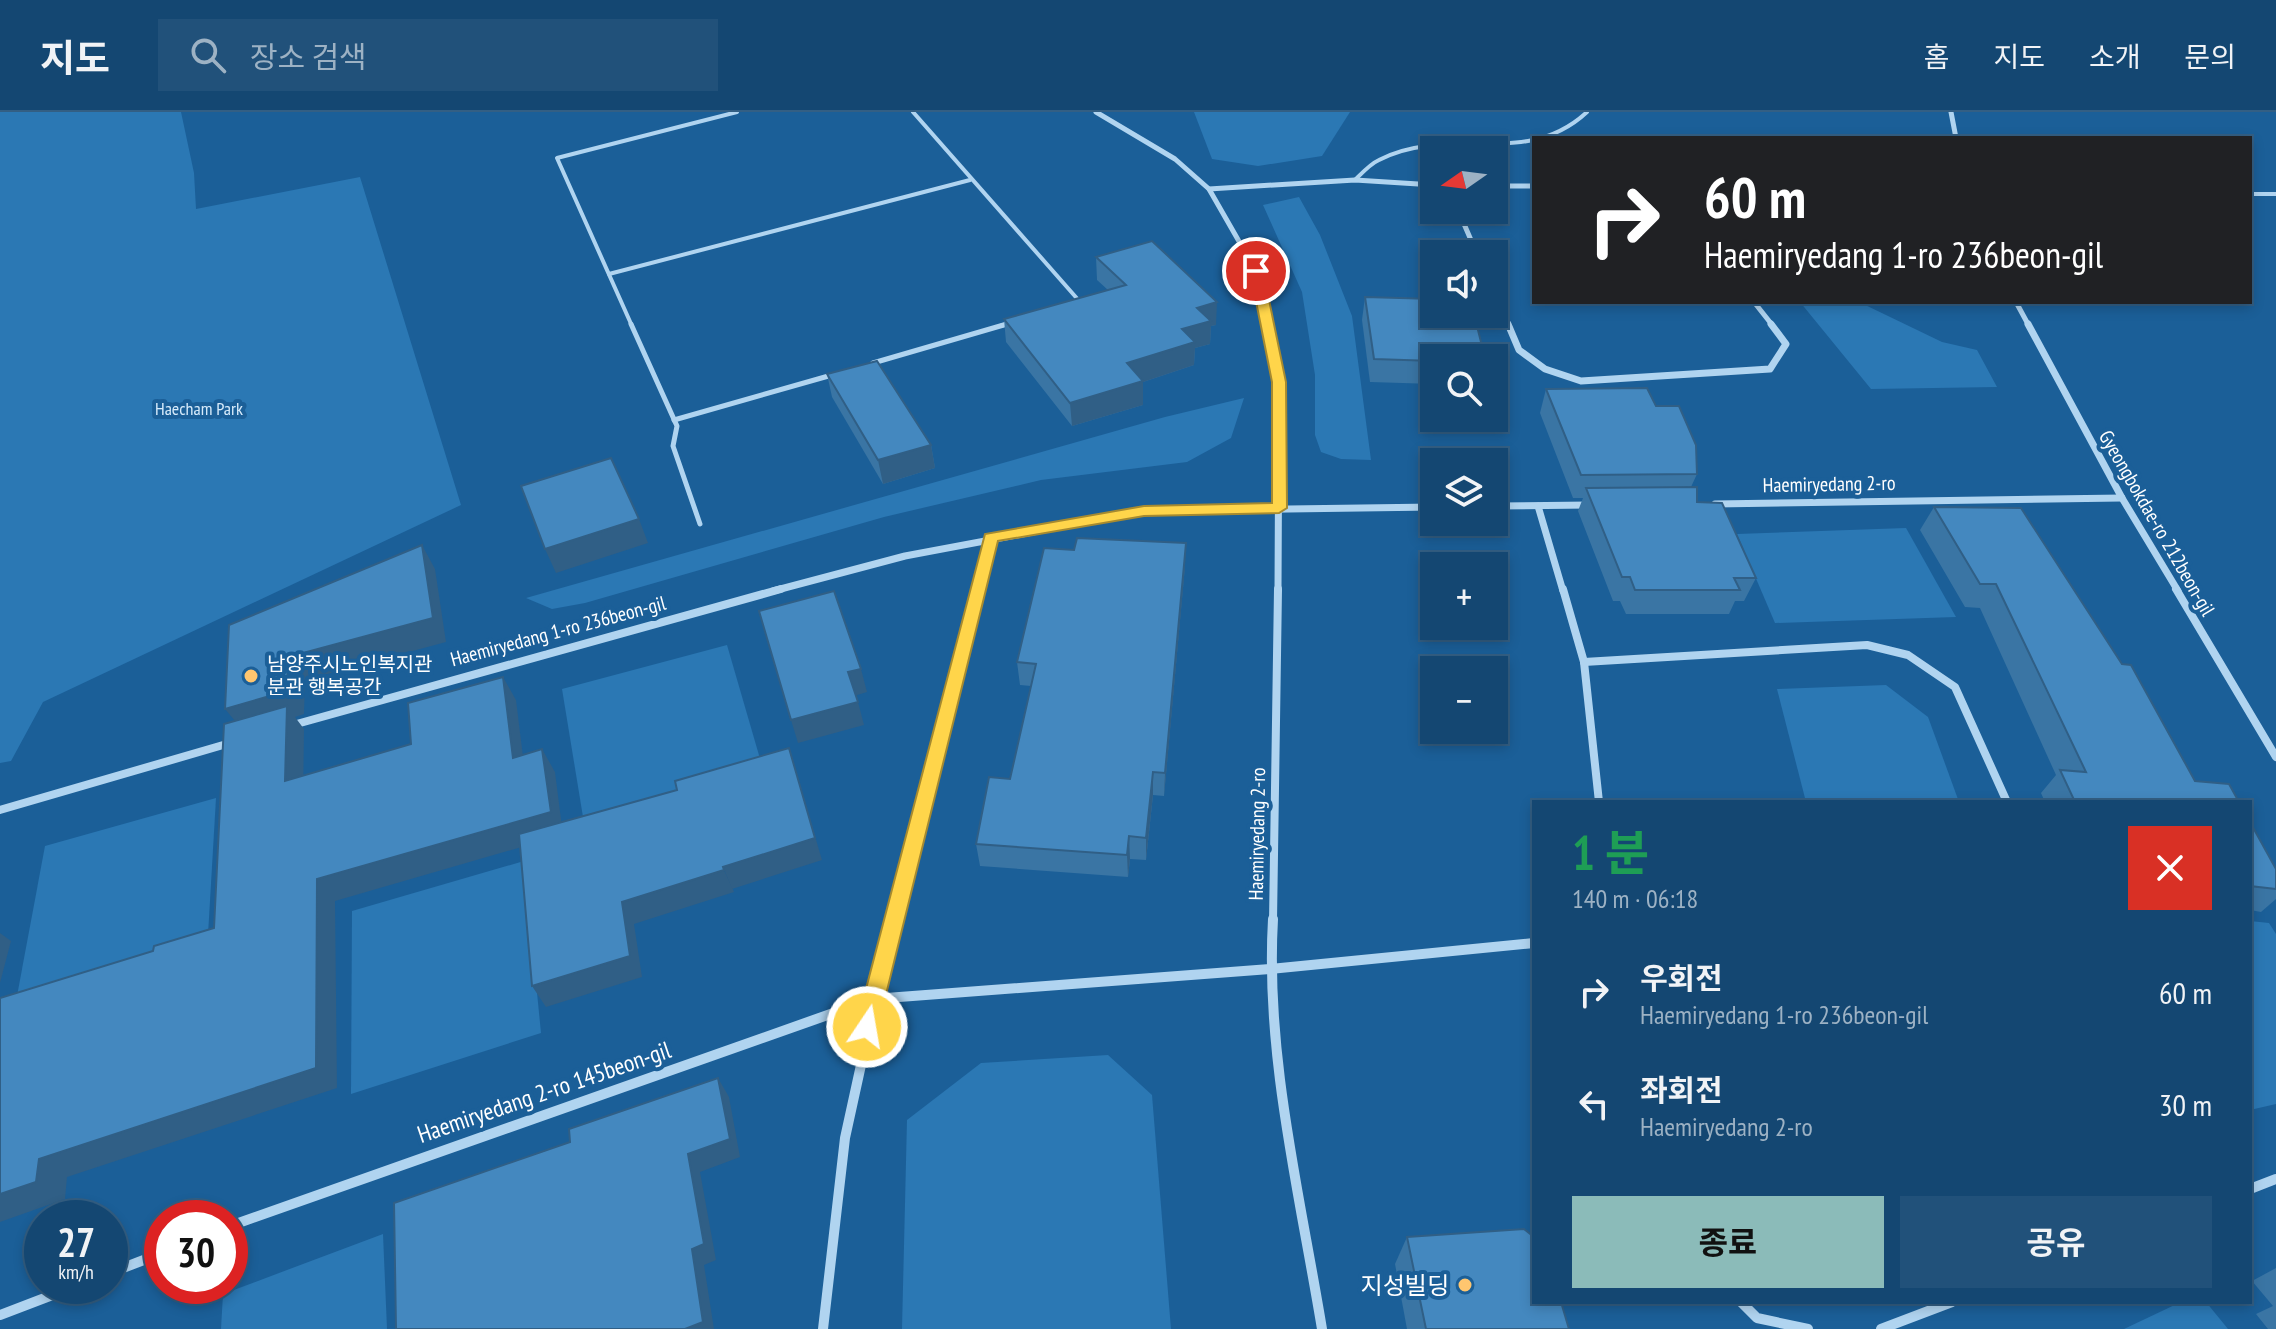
<!DOCTYPE html>
<html lang="ko">
<head>
<meta charset="utf-8">
<style>
  :root { --surface:#144772; --page:#21517a; --text:#f1f3f6; --muted:#9db2c4; --line:#335f84; --accent:#8bbbb9 }
  body { margin:0; font-family:"PT Sans Narrow","Noto Sans KR",sans-serif; background:var(--page); color:var(--text); height:100vh; display:flex; flex-direction:column; font-size:30px; white-space:nowrap }
  * { box-sizing:border-box; margin:0 }
  p { font-size:26px; color:var(--muted) }
  .icon { flex:none; width:44px; height:44px; fill:none; stroke:currentColor; stroke-width:2; stroke-linecap:round; stroke-linejoin:round }
  .map { position:relative; flex:1; overflow:hidden }
  .sheet { position:absolute; left:1532px; top:688px; width:720px; height:504px; display:flex; flex-direction:column; background:var(--surface); border-radius:0px; box-shadow:0 4px 12px #0003,0 0 0 2px var(--line) }
  .sheet>* { flex:none }
  .hud { position:absolute; left:1532px; top:24px; width:720px; height:168px; border-radius:0px; box-shadow:0 4px 12px #0003,0 0 0 2px var(--line); background:#202124; color:#fff; overflow:hidden }
  .needle { width:52px; rotate:256deg }
  .fabs { position:absolute; left:1420px; top:24px; display:grid; gap:16px }
  .fabs a { display:grid; place-items:center; width:88px; height:88px; border-radius:0px; background:var(--surface); box-shadow:0 4px 12px #0003,0 0 0 2px var(--line); font-size:40px }
  .speed { position:absolute; left:24px; top:1088px; display:flex; gap:16px; font-size:40px; font-weight:700; text-align:center }
  .speed>* { display:grid; place-content:center; width:104px; height:104px; border-radius:50%; background:var(--surface); box-shadow:0 4px 12px #0003,0 0 0 2px var(--line); line-height:1 }
  .speed small { font-size:20px; font-weight:400 }
  .speed .limit { border:12px solid #d22; background:#fff; color:#111 }
  .pin { position:absolute; display:grid; place-items:center; width:68px; height:68px; color:#fff; margin:-34px; border:4px solid #fff; border-radius:50%; box-shadow:0 2px 8px #0007 }
  .me { position:absolute; width:88px; margin:-44px; rotate:12deg; stroke-linejoin:round; filter:drop-shadow(0 0 6px #0008) }
  .turn { display:flex; align-items:center; gap:28px; height:168px; padding:0 40px; font-size:36px }
  .turn .icon { width:104px; height:104px; stroke-width:2.5 }
  .turn b { display:block; font-size:56px; line-height:68px }
  .round { display:grid; place-items:center; flex:none; width:84px; height:84px; border-radius:0px; background:var(--page) }
  .overview { display:flex; align-items:center; justify-content:space-between; height:136px; padding:0 40px }
  h1 { font-size:48px; font-weight:700; line-height:60px; color:#1e9e55 }
  .cta { display:flex; gap:16px; margin-top:auto; padding:16px 40px }
  .cta a { flex:1; height:92px; border-radius:0px; background:var(--accent); color:#111; font-size:32px; font-weight:700; line-height:92px; text-align:center }
  .cta a+a { background:var(--page); color:var(--text) }
  ul { padding:0; list-style:none }
  li { display:flex; align-items:center; gap:24px; height:112px; padding:0 40px }
  li div { flex:1 }
  li b { display:block; font-size:30px }
  li em { font-style:normal }
  header { display:flex; align-items:center; gap:48px; box-sizing:border-box; height:112px; padding:0 40px; background:var(--surface); border-bottom:2px solid var(--line) }
  header strong { font-size:38px }
  nav { display:flex; gap:44px; margin-inline-start:auto; font-size:28px }
  .search { width:560px; height:72px; background:var(--page); display:flex; align-items:center; gap:20px; box-sizing:border-box; padding:0 28px; border-radius:0px; color:var(--muted); font-size:30px }
  .map>svg:first-child { display:block }
  .green { fill:#2b78b4 }
  .lines { fill:none; stroke-linecap:round; stroke-linejoin:round }
  .lane-far1 { stroke:#b0d4f0; stroke-width:4 }
  .lane { stroke:#b0d4f0; stroke-width:5 }
  .street-far3 { stroke:#b0d4f0; stroke-width:5 }
  .street-far2 { stroke:#b0d4f0; stroke-width:7 }
  .street-far1 { stroke:#b0d4f0; stroke-width:8 }
  .street { stroke:#b0d4f0; stroke-width:10 }
  .wall { fill:#3a75a4 }
  .shaded-wall { fill:#305f86 }
  .building { fill:#4488bf; stroke:#305f86; stroke-width:2 }
  .route { fill:#ffd54a; stroke:#a68a30; stroke-width:2 }
  .poi-dot { fill:#ffc66f; stroke:#1b5f98; stroke-width:3 }
  .labels { text-anchor:middle; dominant-baseline:central; stroke-width:8; stroke-linejoin:round; paint-order:stroke }
  .far-park-label { font-size:18px; fill:#d7ebfb; stroke:#1b5f98 }
  .street-label { font-size:20px; fill:#fff; stroke:#1b5f98 }
  .poi-label { font-size:20px; fill:#fff; stroke:#1b5f98; text-anchor:start }
  .near-street-label { font-size:24px; fill:#fff; stroke:#1b5f98 }
  .near-poi-label { font-size:24px; fill:#fff; stroke:#1b5f98; text-anchor:end }
</style>
</head>
<body>
<header>
<strong>지도</strong>
<div class="search"><svg class="icon" aria-label="search" viewBox="0 0 24 24"><circle cx="10" cy="10" r="6"/><path d="M15 15l6 6"/></svg>장소 검색</div>
<nav><a>홈</a><a>지도</a><a>소개</a><a>문의</a></nav>
</header>
<div class="map">
<svg width="2276" height="1217" viewBox="0 0 2276 1217">
  <rect width="100%" height="100%" fill="#1b5f98"/>
  <g class="green">
    <path d="M0,0h181l13,61 2,36 164,-32 101,328 -418,197 -32,59 -11,2z"/>
    <path d="M1194,0h156l-28,44 -64,10 -46,-7z"/>
    <path d="M1299,85l21,38 32,81 19,144 -30,-1 -20,-7 -6,-17v-60l-13,-83 -39,-87z"/>
    <path d="M1800,190h59l83,40 35,8 20,37 -126,2z"/>
    <path d="M1244,286l-13,40 -44,24 -146,18 -157,37 -299,86 -33,6 -26,-11 639,-181z"/>
    <path d="M1906,416l50,89 -181,6 -38,-89z"/>
    <path d="M727,533l36,124 -179,54 -22,-134z"/>
    <path d="M1886,573l42,32 31,85h-153l-29,-113z"/>
    <path d="M216,686l-9,154 -193,60 31,-166z"/>
    <path d="M524,749l17,172 -190,61 1,-183z"/>
    <path d="M2250,809l19,2 7,11v170l-26,6z"/>
    <path d="M1108,943l44,40 19,234h-269l5,-209 74,-57z"/>
    <path d="M383,1122l4,95h-166l2,-35z"/>
    <path d="M2181,1190h25l22,27h-104z"/>
  </g>
  <g class="lines">
    <g class="lane-far1">
      <path d="M913,0l168,191"/>
      <path d="M1355,68c7,-7 15,-16 24,-20 67,-36 146,10 208,-48"/>
      <path d="M2250,82h26"/>
      <path d="M609,162l361,-94"/>
      <path d="M632,214l-75,-168 180,-46"/>
      <path d="M1000,214l12,-3"/>
    </g>
    <g class="lane">
      <path d="M631,212l46,102 -4,20 27,78"/>
      <path d="M873,251l134,-39"/>
      <path d="M674,308l158,-45"/>
    </g>
    <g class="street-far3">
      <path d="M1096,0l79,47 34,30 47,82 11,55"/>
      <path d="M1951,0l5,26"/>
      <path d="M1494,74h40"/>
      <path d="M1209,77l146,-9 79,5"/>
      <path d="M1458,98l19,44"/>
      <path d="M1494,180l15,34"/>
      <path d="M1754,190l19,24"/>
      <path d="M2016,190l13,24"/>
    </g>
    <g class="street-far2">
      <path d="M1267,212l12,58 -1,209"/>
      <path d="M1508,212l11,26 26,19 36,12 189,-12 16,-25 -15,-20"/>
      <path d="M2028,212l94,174 56,93"/>
      <path d="M1715,392l407,-6"/>
      <path d="M1494,394l95,-1"/>
      <path d="M1538,394l25,85"/>
      <path d="M773,479l132,-35 239,-45 290,-4"/>
      <path d="M977,479l14,-54"/>
    </g>
    <g class="street-far1">
      <path d="M1563,477l21,73 15,140"/>
      <path d="M2176,477l100,168"/>
      <path d="M1584,550l283,-17 41,10 47,32 52,115"/>
      <path d="M293,613l488,-136"/>
      <path d="M0,698l230,-67"/>
      <path d="M893,809l85,-332"/>
      <path d="M1273,809l5,-332"/>
    </g>
    <g class="street">
      <path d="M1273,807c-8,136 27,276 49,410"/>
      <path d="M2250,1077l26,-10"/>
      <path d="M230,1114l643,-227 397,-30 264,-26"/>
      <path d="M110,1161l52,-20"/>
      <path d="M1741,1190l16,16 51,11"/>
      <path d="M0,1203l76,-29"/>
      <path d="M823,1217l22,-191 48,-219"/>
      <path d="M1881,1217l71,-27"/>
    </g>
  </g>
  <g class="wall">
    <path d="M1096,145l120,68 -5,1 -1,18 -15,4 -1,17 -51,17v23l-71,21 -66,-84 -2,-23 104,-29 -11,-10z"/>
    <path d="M1365,185l69,61v26l-64,-2 -8,-62z"/>
    <path d="M827,262l104,71 4,23 -52,16 -51,-87z"/>
    <path d="M1546,277l110,17 41,68 -6,13 6,15 59,76 -12,23h-9l-6,13h-103l-6,-13h-7l-35,-90 5,-13h-10l-33,-85z"/>
    <path d="M1934,395l261,274 44,21h-194l-4,-9 15,-18 -76,-167 -15,-1 -45,-77z"/>
    <path d="M1185,454l-21,230 -11,-1 -7,65 -16,-1 -2,18 -148,-11 -4,-22 34,-65 21,-93 -11,-1 -3,-23z"/>
    <path d="M2250,710l26,47v30l-15,13 -11,-2z"/>
    <path d="M1407,1125l162,92h-162l-12,-65z"/>
    <path d="M2276,1156v61h-8l-12,-15 17,-8 -21,-25z"/>
  </g>
  <g class="shaded-wall">
    <path d="M1217,190l-1,23 -5,1 -1,18 -15,4 -1,17 -51,17v23l-71,21 -2,-23 57,-40 55,-34 15,-21z"/>
    <path d="M931,333l4,23 -52,16 -5,-24z"/>
    <path d="M639,407l9,24 -92,30 -11,-24z"/>
    <path d="M1186,431l-1,23 -21,230 1,-23z"/>
    <path d="M422,433l13,24 11,73 -141,38 -1,34 -9,3 9,12 -1,74 -78,-94z"/>
    <path d="M861,557l6,23 -13,4 -6,-24z"/>
    <path d="M503,565l13,23 10,81 -13,-23z"/>
    <path d="M858,590l6,23 -66,18 -7,-23z"/>
    <path d="M789,636l33,112 -90,29 -9,-22z"/>
    <path d="M542,637l13,23 8,63 -228,66 2,187 -270,89 -2,22 -65,23v-28l317,-315z"/>
    <path d="M1153,660v23l-7,65v-22z"/>
    <path d="M1129,724l1,23 -2,18 -1,-22z"/>
    <path d="M724,758l10,22 -100,32 8,53 -96,30 -14,-21 90,-84z"/>
    <path d="M0,821l11,8 -11,42z"/>
    <path d="M718,966l11,19 11,60 -40,15 16,88 -12,5 10,64h-29l3,-175z"/>
  </g>
  <g class="building">
    <path d="M1152,129l65,61 -20,6 14,13 -29,8 13,13 -68,21 16,18 -73,22 -66,-84 122,-34 -30,-28z"/>
    <path d="M1365,185l69,2v15h40l11,44h-51v3l-60,-2z"/>
    <path d="M877,249l54,84 -53,15 -51,-86z"/>
    <path d="M1647,276l9,18h23l17,39 1,29 -116,1 -35,-86z"/>
    <path d="M611,346l28,61 -94,30 -24,-63z"/>
    <path d="M1697,375v15l25,1 34,75h-22l6,12h-105l-5,-13h-8l-36,-89z"/>
    <path d="M1934,395l87,1 101,156 9,1 64,116 34,3 10,18h-164l-15,-32 26,2 -90,-188h-16z"/>
    <path d="M1077,426l109,5 -21,230 -12,-1 -7,66 -17,-2 -2,19 -151,-11 13,-67 21,2 26,-115 -19,-2 27,-114 30,2z"/>
    <path d="M422,433l11,73 -145,39 -1,34 -62,18 4,-84z"/>
    <path d="M834,479l27,78 -13,3 10,30 -67,18 -32,-109z"/>
    <path d="M503,565l10,81 29,-9 9,63 -234,67 -1,189 -277,91 -3,23 -36,12v-196l153,-47 1,-5 60,-18 10,-204 63,-18 -2,75 126,-37 -3,-41z"/>
    <path d="M789,636l26,90 -92,29 1,3 -102,32 8,54 -98,30 -13,-152 158,-44 -2,-9z"/>
    <path d="M2250,710l26,47v20l-26,-3z"/>
    <path d="M718,966l12,61 -42,15 16,90 -12,5 11,73 -18,7h-289l-2,-126 176,-61 -1,-13z"/>
    <path d="M1524,1117l10,8v65h27l8,27h-143l-19,-92z"/>
  </g>
  <path class="route" d="M1256,156l7,3 23,111 1,126 -8,5 -135,3 -146,25 -120,486 -3,7 -8,3 -7,-3 -4,-7 129,-493 159,-28 128,-3v-121l-22,-111z"/>
  <g class="poi-dot">
    <circle cx="251" cy="564" r="8"/>
    <circle cx="1465" cy="1173" r="8"/>
  </g>
  <g class="labels">
    <g class="far-park-label">
      <text x="199" y="296">Haecham Park</text>
    </g>
    <g class="street-label">
      <text transform="translate(1829 372) rotate(-1)">Haemiryedang 2-ro</text>
      <text transform="translate(2157 411) rotate(60)">Gyeongbokdae-ro 212beon-gil</text>
      <text transform="translate(558 519) rotate(-15)">Haemiryedang 1-ro 236beon-gil</text>
      <text transform="translate(1257 722) rotate(-89)">Haemiryedang 2-ro</text>
    </g>
    <g class="poi-label">
      <text x="267" y="552">남양주시노인복지관<tspan x="267" dy="23">분관 행복공간</tspan></text>
    </g>
    <g class="near-street-label">
      <text transform="translate(544 980) rotate(-19)">Haemiryedang 2-ro 145beon-gil</text>
    </g>
    <g class="near-poi-label">
      <text x="1449" y="1173">지성빌딩</text>
    </g>
  </g>
</svg>
<div class="fabs">
<a><svg class="needle" viewBox="-14 -14 28 28"><path d="M0-13l5 13h-10z" fill="#e53935"/><path d="M0 13l5-13h-10z" fill="#9db2c4"/></svg></a>
<a><svg class="icon" aria-label="sound" viewBox="0 0 24 24"><path d="M4 9h4l5-4v14l-5-4H4zM17 9q2 3 0 6"/></svg></a>
<a><svg class="icon" aria-label="search" viewBox="0 0 24 24"><circle cx="10" cy="10" r="6"/><path d="M15 15l6 6"/></svg></a>
<a><svg class="icon" aria-label="layers" viewBox="0 0 24 24"><path d="M12 4l9 5-9 5-9-5zM3 14l9 5 9-5"/></svg></a>
<a>+</a>
<a>−</a>
</div>
<div class="speed"><div>27<small>km/h</small></div><div class="limit">30</div></div>
<div class="pin" style="left:1256px;top:159px;background:#d93025"><svg class="icon" aria-label="arrive" viewBox="0 0 24 24"><path d="M6 21V4h12l-3 4 3 4H6"/></svg></div>
<svg class="me" style="left:867px;top:915px" viewBox="-20 -20 40 40"><circle r="17" fill="#ffd54a" stroke="#fff" stroke-width="3"/><path d="M0-11L8 9 0 5-8 9z" fill="#fff"/></svg>
<div class="hud">
<div class="turn"><svg class="icon" aria-label="right" viewBox="0 0 24 24"><path d="M7 20v-9h11M14 6l5 5-5 5"/></svg><div><b>60 m</b>Haemiryedang 1-ro 236beon-gil</div></div>
</div>
<section class="sheet">
<div class="overview"><div><h1>1 분</h1><p>140 m · 06:18</p></div><a class="round" style="background:#d93025;color:#fff"><svg class="icon" aria-label="close" viewBox="0 0 24 24"><path d="M6 6l12 12M18 6L6 18"/></svg></a></div>
<ul>
<li><svg class="icon" aria-label="right" viewBox="0 0 24 24"><path d="M7 20v-9h11M14 6l5 5-5 5"/></svg><div><b>우회전</b><p>Haemiryedang 1-ro 236beon-gil</p></div><em>60 m</em></li>
<li><svg class="icon" aria-label="left" viewBox="0 0 24 24"><path d="M17 20v-9H6M10 6l-5 5 5 5"/></svg><div><b>좌회전</b><p>Haemiryedang 2-ro</p></div><em>30 m</em></li>
</ul>
<div class="cta"><a>종료</a><a>공유</a></div>
</section>
</div>
</body>
</html>
